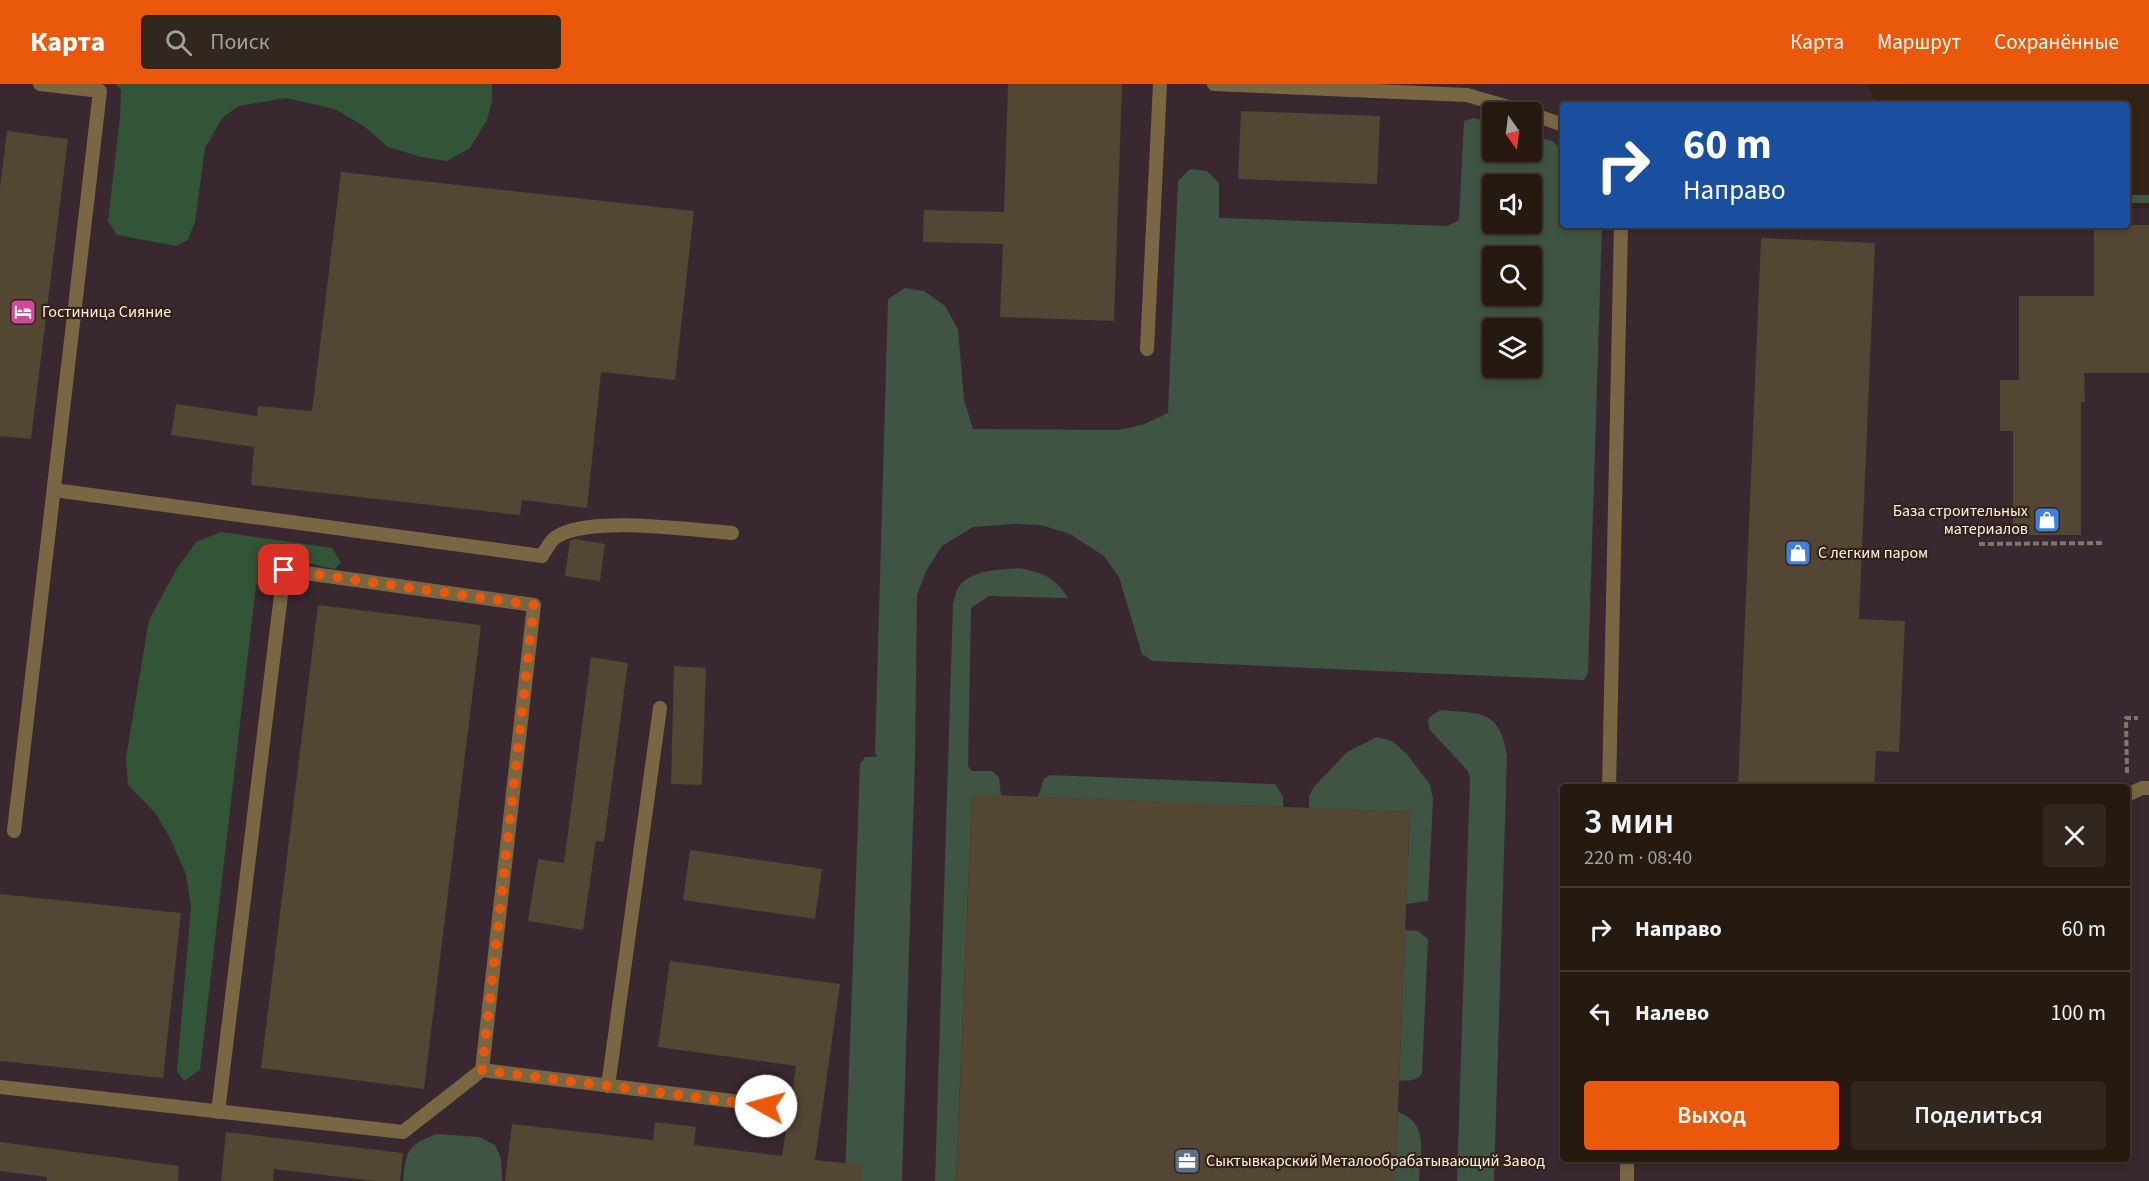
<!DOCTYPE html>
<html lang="ru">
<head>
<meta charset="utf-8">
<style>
  :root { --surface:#261a10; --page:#32271e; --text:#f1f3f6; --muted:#a4a19f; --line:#423830; --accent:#ea580c }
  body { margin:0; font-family:"Source Sans 3",sans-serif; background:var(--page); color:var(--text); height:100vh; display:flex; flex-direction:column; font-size:22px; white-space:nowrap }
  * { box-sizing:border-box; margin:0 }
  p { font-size:20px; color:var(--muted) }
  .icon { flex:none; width:33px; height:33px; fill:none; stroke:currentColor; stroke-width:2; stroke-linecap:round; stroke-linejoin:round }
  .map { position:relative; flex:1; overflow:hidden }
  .panel { position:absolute; left:1560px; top:700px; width:570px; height:378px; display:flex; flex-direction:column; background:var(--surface); border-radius:6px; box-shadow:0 3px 9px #0003,0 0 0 2px var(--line) }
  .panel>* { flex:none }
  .hud { position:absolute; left:1560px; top:18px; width:570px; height:126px; border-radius:6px; box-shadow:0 3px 9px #0003,0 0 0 2px var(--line); background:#1a4fa0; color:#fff; overflow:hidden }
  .needle { width:39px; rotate:166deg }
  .tools { position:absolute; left:1482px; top:18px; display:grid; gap:12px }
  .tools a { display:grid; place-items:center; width:60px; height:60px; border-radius:6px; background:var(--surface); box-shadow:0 3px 9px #0003,0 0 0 2px var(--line); font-size:30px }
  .pin { position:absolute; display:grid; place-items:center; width:51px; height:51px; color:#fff; margin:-26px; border-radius:12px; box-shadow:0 3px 9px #0006 }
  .me { position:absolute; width:66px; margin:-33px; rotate:277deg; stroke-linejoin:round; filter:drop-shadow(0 0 4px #0008) }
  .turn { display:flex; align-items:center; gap:21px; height:126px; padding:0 24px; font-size:27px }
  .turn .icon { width:78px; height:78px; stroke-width:2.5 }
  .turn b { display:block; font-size:42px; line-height:51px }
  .round { display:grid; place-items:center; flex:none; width:63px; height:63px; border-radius:6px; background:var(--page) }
  .summary { display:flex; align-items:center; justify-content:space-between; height:102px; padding:0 24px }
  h1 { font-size:36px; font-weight:600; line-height:45px }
  .action { display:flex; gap:12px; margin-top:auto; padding:12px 24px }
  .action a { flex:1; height:69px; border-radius:6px; background:var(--accent); color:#fff; font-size:24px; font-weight:600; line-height:69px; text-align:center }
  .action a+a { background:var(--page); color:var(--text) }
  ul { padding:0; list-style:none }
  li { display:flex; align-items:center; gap:18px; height:84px; padding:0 24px; border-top:2px solid var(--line) }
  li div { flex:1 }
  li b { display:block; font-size:22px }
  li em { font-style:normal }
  header { display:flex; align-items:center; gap:36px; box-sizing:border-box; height:84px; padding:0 30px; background:var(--accent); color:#fff }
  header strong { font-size:28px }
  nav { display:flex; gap:33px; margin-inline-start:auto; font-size:21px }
  .search { width:420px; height:54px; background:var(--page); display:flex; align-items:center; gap:15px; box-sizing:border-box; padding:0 21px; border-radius:6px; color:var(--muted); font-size:22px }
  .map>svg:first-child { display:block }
  .industrial { fill:#392830; fill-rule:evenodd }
  .green { fill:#3f5442; fill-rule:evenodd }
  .forest { fill:#325437 }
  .building { fill:#534633 }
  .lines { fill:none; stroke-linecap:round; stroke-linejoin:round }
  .path { stroke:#83746a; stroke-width:4; stroke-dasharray:6 3; stroke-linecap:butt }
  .lane { stroke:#796744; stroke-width:14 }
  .route { stroke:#ea580c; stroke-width:10; stroke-dasharray:0 18 }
  .labels { text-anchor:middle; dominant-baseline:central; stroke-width:4.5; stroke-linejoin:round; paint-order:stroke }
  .poi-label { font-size:16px; fill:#fef2ea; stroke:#332216; text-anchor:start }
</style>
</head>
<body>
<header>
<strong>Карта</strong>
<div class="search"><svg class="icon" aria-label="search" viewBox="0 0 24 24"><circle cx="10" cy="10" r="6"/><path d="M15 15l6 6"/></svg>Поиск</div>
<nav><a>Карта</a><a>Маршрут</a><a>Сохранённые</a></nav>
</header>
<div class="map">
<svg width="2149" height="1097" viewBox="0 0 2149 1097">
  <rect width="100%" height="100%" fill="#332216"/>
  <path class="industrial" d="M0,0h1867l10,21h-314v120h564v-17h22v973h-2149zM1492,28h40v40h-40zM1492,100h40v40h-40zM1492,172h40v40h-40zM1492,244h40v40h-40zM1563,704h564v372h-564z"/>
  <g class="green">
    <path d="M1474,34l18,5v29h40v-17l20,6 11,9v75h39l-14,448 -4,7 -431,-19 -11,-7 -23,-77 -15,-21 -34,-22 -30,-9 -27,-1 -40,3 -31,19 -16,25 -9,24 -2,164 -13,422h-57l15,-417 5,-7h12l-2,-5 13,-453 17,-11 19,3 21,15 13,23 6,71 9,29 145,1 24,-5 26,-12 10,-232 12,-12 17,2 12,12v35l228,8 12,-6 5,-99zM1492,100h40v40h-40zM1492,172h40v40h-40zM1492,244h40v40h-40z"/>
    <rect x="2127" y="111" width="22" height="8"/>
    <path d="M1020,484c24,6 34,8 48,30l-79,-2 -18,12 -3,158 4,5h20l7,6 2,19 -29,-1 -16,386h-21l18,-578c2,-5 3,-13 7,-18 15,-16 40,-15 60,-17z"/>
    <path d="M1441,626c41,4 58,-1 66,45l-13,426h-37l13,-403 -2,-7 -39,-42 -1,-9 4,-5z"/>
    <path d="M1377,653l15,4 15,13 23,31 3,14 -5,102 -22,3 4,-92 -101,-4v-12l5,-9 33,-35z"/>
    <path d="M1050,691l225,9 8,13v10l-245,-10 6,-18z"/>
    <path d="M1405,846l13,1 10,8 -6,134c-5,9 -13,7 -23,8z"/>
    <path d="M1398,1028c32,11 22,42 21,69h-24z"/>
    <path d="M437,1050l42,3 16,8 6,14 1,22h-99c3,-30 4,-36 34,-47z"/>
  </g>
  <g class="forest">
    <path d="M116,0h376v17l-5,19 -17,28 -23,13 -26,-4 -33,-10 -23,-20 -30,-18 -49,-11 -47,8 -16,11 -18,31 -10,74 -7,18 -12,6 -59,-11 -9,-14 12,-104 1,-27z"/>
    <path d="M221,448l111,16 9,14 -6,7 -28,-6 -31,2 -20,20 -56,485 -16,11 -7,-10 14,-164 -5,-33 -16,-36 -14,-24 -28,-29 -2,-27 23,-138 27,-50 20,-28z"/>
  </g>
  <g class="building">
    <path d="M1008,0h114l-8,237 -114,-4 3,-73 -80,-2 1,-32 80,2z"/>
    <path d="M1241,27l139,5 -3,68 -139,-5z"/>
    <path d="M7,47l61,8 -37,300 -31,-3v-248z"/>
    <path d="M341,88l353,39 -19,169 -74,-8 -14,136 -65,-8 -2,15 -269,-30 3,-38 -83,-12 5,-31 81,12 1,-10 54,5z"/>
    <path d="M2094,141h55v148h-65l1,29h-4v133h-68v-104h-13v-51h19v-84h75z"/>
    <path d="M1761,154l114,5 -16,376 46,2 -6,131 -23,-1 -2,37h-136z"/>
    <path d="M574,455l31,5 -5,37 -35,-5 5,-35z"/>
    <path d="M318,521l163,20 -57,464 -163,-21z"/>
    <path d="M591,573l37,6 -24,179 -8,-1 -13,89 -55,-9 10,-62 26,4z"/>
    <path d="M674,582l32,2 -4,117 -31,-1z"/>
    <path d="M972,710l438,18 -15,369h-439z"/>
    <path d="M690,766l132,19 -7,50 -132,-19z"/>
    <path d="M0,810l181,19 -18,165 -163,-17z"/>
    <path d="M670,877l170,23 -25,176 47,5 -1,16h-356l7,-57 141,16 2,-18 41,5 -2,18 88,11 14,-90 -138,-19z"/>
    <path d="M226,1048l177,21 -3,28h-25l-101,-12 -1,12h-52z"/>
    <path d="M0,1058l179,24 -1,15h-131v-4l-47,-6z"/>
  </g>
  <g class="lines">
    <g class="path">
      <path d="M1979,460l125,-1"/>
      <path d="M2127,689l-1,-55h12"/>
    </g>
    <g class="lane">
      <path d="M1214,0l253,11 59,17"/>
      <path d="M1532,30l31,11"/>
      <path d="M1147,265l13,-265"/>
      <path d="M54,406l488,66c4,-6 8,-15 14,-19 34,-22 133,-7 176,-4"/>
      <path d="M1609,704l12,-563"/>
      <path d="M2127,711l15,-7h7"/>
      <path d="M14,747l86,-740 -60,-7"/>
      <path d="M482,986l284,35"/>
      <path d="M608,1002l52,-378"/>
      <path d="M0,1003l403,45 79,-62 52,-465 -250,-35 -66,542"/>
      <path d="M1627,1097v-21"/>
    </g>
  </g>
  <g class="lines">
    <path class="route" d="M284,486l250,35 -52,465 284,36"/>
  </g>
  <defs>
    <symbol id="hotel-square" viewBox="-11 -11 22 22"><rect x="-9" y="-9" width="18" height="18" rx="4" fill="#d1479c" stroke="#332216"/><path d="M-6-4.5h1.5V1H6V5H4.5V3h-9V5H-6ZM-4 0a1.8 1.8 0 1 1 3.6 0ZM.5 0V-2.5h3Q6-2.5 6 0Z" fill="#fff"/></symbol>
    <symbol id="shop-square" viewBox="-11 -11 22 22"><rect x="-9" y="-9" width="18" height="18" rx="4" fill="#3f7fe0" stroke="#332216"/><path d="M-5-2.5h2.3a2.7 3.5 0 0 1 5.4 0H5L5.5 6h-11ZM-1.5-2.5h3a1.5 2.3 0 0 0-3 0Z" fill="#fff"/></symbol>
    <symbol id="office-square" viewBox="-11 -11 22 22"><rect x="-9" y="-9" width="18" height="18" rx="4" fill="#5c6f8a" stroke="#332216"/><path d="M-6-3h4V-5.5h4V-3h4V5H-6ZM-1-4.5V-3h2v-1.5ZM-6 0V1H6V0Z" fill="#fff"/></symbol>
  </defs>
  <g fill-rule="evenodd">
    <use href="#hotel-square" x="8" y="213" width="30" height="30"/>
    <use href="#shop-square" x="2032" y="421" width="30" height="30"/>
    <use href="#shop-square" x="1783" y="454" width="30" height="30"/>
    <use href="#office-square" x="1172" y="1062" width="30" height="30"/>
  </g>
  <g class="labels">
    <g class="poi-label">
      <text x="42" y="228">Гостиница Сияние</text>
      <text x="2028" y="427" text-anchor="end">База строительных<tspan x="2028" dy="18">материалов</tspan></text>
      <text x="1818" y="469">С легким паром</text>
      <text x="1206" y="1077">Сыктывкарский Металообрабатывающий Завод</text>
    </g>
  </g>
</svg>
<div class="tools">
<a><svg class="needle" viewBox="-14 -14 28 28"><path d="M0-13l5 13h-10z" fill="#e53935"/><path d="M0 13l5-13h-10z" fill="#a4a19f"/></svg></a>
<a><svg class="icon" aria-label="sound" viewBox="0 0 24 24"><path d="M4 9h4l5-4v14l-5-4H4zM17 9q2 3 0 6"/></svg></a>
<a><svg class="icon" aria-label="search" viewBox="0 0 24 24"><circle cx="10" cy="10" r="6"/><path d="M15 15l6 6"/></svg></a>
<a><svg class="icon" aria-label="layers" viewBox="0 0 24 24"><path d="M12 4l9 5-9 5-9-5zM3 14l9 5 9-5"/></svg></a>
</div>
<div class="pin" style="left:284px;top:486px;background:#d93025"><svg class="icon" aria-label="arrive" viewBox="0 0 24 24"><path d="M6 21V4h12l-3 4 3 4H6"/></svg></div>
<svg class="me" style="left:766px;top:1022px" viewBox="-20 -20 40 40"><circle r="19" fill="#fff"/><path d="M0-13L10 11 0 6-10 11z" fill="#ea580c"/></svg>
<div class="hud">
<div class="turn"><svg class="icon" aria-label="right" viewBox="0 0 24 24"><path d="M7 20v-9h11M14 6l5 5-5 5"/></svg><div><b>60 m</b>Направо</div></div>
</div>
<section class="panel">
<div class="summary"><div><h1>3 мин</h1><p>220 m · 08:40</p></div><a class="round"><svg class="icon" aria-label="close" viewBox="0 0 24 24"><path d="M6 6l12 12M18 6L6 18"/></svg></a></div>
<ul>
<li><svg class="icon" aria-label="right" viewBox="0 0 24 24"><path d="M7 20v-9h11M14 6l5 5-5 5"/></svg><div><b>Направо</b></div><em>60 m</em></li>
<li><svg class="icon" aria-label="left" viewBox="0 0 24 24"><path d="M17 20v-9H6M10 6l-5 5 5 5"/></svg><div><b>Налево</b></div><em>100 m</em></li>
</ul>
<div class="action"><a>Выход</a><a>Поделиться</a></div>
</section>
</div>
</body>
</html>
